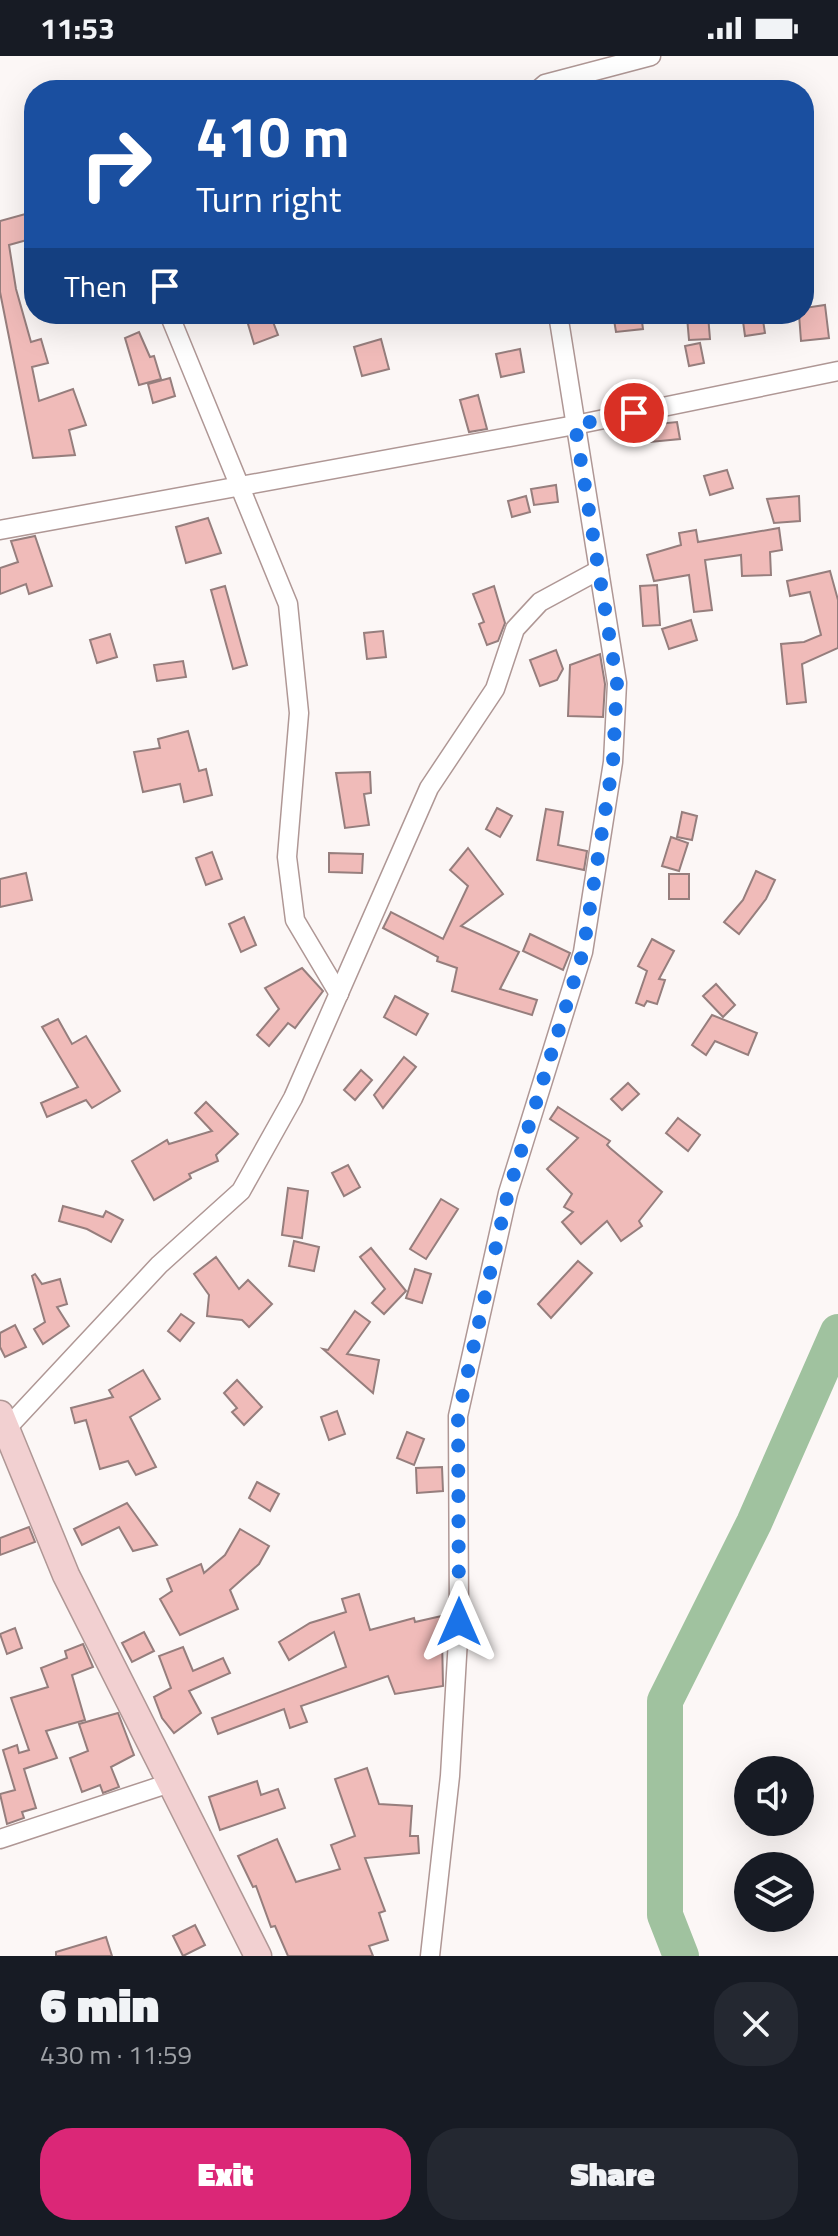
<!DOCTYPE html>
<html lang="en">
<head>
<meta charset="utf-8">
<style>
  :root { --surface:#171b24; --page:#242831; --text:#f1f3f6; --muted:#9ea1a6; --accent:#db2777 }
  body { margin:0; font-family:"Titillium Web",sans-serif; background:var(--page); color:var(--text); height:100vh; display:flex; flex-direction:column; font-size:30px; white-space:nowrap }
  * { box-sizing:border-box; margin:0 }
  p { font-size:26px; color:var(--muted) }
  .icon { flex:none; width:44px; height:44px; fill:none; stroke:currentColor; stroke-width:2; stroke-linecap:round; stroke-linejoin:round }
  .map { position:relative; height:1900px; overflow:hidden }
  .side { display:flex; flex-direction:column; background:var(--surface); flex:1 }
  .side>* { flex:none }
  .hud { position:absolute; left:24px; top:24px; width:790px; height:244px; border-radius:32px; box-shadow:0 8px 32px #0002; background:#1a4fa0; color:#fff; overflow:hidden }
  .fabs { position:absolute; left:734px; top:1700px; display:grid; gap:16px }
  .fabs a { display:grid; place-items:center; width:80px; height:80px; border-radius:50%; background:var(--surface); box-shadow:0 8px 32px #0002; font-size:40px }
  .pin { position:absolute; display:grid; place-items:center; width:68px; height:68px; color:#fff; margin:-34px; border:4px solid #fff; border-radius:50%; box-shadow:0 2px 8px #0007 }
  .me { position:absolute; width:88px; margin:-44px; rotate:0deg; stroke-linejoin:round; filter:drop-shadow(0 0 6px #0008) }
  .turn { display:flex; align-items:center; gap:28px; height:168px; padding:0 40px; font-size:36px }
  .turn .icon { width:104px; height:104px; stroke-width:2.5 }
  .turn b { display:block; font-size:56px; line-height:68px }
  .then { display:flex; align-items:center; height:76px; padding:0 40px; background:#0003; gap:16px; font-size:30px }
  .round { display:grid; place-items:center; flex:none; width:84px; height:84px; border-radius:32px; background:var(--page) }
  .summary { display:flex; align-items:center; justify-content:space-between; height:136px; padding:0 40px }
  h1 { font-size:48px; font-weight:800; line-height:60px }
  .cta { display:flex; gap:16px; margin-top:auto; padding:16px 40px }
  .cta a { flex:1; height:92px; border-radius:32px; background:var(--accent); color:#fff; font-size:32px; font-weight:800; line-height:92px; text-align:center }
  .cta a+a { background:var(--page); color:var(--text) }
  .status { display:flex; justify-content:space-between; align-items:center; height:56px; padding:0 40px; background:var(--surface); direction:ltr }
  .status svg { height:22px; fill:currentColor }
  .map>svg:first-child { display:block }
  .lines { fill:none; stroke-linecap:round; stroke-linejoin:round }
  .river { stroke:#a0c29f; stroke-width:36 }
  .building { fill:#f0bbb9; stroke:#967e7d; stroke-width:2 }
  .street-casing { stroke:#af9795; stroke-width:21 }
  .secondary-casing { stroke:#af9795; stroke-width:29 }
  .street { stroke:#fff; stroke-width:18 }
  .secondary { stroke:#f2d0d1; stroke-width:26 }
  .route { stroke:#1a73e8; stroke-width:14; stroke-dasharray:0 25.2 }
</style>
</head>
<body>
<div class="status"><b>11:53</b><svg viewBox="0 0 49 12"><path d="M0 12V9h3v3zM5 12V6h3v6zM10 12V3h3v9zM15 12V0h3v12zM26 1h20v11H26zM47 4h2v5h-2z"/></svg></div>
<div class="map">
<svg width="838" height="1900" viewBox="0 0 838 1900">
  <rect width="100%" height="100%" fill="#fcf7f6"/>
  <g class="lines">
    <path class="river" d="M681,1900l-16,-41v-214l89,-178 84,-191"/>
  </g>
  <g class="building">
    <path d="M29,157l5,25 -25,7 7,44 15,53 10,-3 7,24 -16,4 7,34 34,-12 13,36 -17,5 6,25 -42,3 -33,-166v-71z"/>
    <path d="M825,249l4,33 -28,3 -2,-27h5v-6z"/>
    <path d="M245,258h25l8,21 -24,9z"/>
    <path d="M613,258h28l2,15 -27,3z"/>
    <path d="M742,258h20l3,19 -20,3z"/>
    <path d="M708,259l2,24 -21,1 -2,-23z"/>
    <path d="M139,276l11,25 4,-1 7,23 -22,6 -14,-47z"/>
    <path d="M381,283l8,30 -27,7 -8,-29z"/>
    <path d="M700,287l4,20 -15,3 -4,-20z"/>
    <path d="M520,293l4,23 -23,5 -5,-23z"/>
    <path d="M170,322l5,18 -22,7 -5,-19z"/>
    <path d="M478,339l9,34 -18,3 -9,-32z"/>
    <path d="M677,366l3,17 -30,3 -2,-17z"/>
    <path d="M727,414l6,18 -23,7 -6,-19z"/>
    <path d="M556,429l2,17 -24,3 -3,-16z"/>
    <path d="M526,440l4,16 -18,5 -4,-16z"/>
    <path d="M799,440l1,25 -26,2 -7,-24z"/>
    <path d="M208,462l13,35 -35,10 -10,-36z"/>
    <path d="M779,472l3,22 -12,2 1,23 -29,1 -1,-21 -36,5 7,50 -18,2 -5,-37 -35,6 -7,-26 34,-10 -2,-12 17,-3 2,12z"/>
    <path d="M35,480l17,50 -23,8 -3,-10 -26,10v-26l18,-6 -7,-21z"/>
    <path d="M830,515l8,29v48l-36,16 4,38 -19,2 -6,-60 23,-2 17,-7 -11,-43 -20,4 -3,-15z"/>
    <path d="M657,529l3,40 -17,1 -3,-40z"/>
    <path d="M225,530l22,79 -14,4 -22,-79z"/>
    <path d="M494,530l11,37 -7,18 -11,4 -8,-21 5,-2 -11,-28z"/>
    <path d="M691,564l6,20 -28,9 -7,-20z"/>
    <path d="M383,575l3,26 -19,2 -3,-26z"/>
    <path d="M110,578l7,23 -20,6 -7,-23z"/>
    <path d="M556,594l7,19 -6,11 -17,6 -10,-26z"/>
    <path d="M600,598l5,30 -2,33 -35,-1 2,-51z"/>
    <path d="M183,605l3,16 -29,4 -3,-16z"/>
    <path d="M188,675l11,40 7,-2 6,26 -28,7 -4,-18 -37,8 -9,-40 26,-4 -2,-9z"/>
    <path d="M370,716l1,21 -7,1 5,31 -24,3 -9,-55z"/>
    <path d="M497,752l15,8 -12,21 -14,-8z"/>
    <path d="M546,753l17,3 -5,33 29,6 -3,19 -47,-10z"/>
    <path d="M682,756l15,4 -5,24 -15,-3z"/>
    <path d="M671,781l17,6 -9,28 -17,-5z"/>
    <path d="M468,792l35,46 -42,32 58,26 -19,37 37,11 -5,15 -80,-24 5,-23 -20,-7 1,-4 -55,-29 8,-16 52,27 25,-53 -18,-16z"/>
    <path d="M212,796l10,27 -16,6 -10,-27z"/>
    <path d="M329,797l34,1 -1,19 -33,-1z"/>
    <path d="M756,815l19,9 -9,19 -27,35 -15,-12 19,-22z"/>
    <path d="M26,817l6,27 -32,7v-28z"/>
    <rect x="669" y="818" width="20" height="25"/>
    <path d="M244,861l12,28 -15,7 -12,-28z"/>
    <path d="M530,878l40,19 -7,17 -40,-19z"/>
    <path d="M652,883l22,12 -15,28 6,1 -8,24 -10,-3 -3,5 -8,-3 11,-32 -9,-5z"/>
    <path d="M302,912l21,23 -28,37 -7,-5 -19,23 -12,-11 22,-26 -14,-21z"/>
    <path d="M716,928l19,21 -12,12 -20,-21z"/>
    <path d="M395,940l33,18 -12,21 -32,-18z"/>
    <path d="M712,959l45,18 -9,22 -33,-14 -9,14 -14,-10z"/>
    <path d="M58,963l14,25 14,-8 34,55 -28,17 -6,-8 -39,17 -6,-14 37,-16 -36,-60z"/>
    <path d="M404,1001l12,10 -33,41 -9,-13z"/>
    <path d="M361,1014l11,10 -17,20 -11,-10z"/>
    <path d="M628,1027l11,11 -17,16 -11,-11z"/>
    <path d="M206,1046l32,32 -22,21 2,6 -29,13 2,4 -37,22 -22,-39 35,-21 2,4 43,-13 -17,-18z"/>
    <path d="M558,1051l52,34 -3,4 3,3 52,44 -23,29 3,5 -21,15 -14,-20 -26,23 -19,-22 11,-10 -9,-5 8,-13 -25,-25 31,-31 -28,-19z"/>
    <path d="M678,1062l22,17 -12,16 -22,-18z"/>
    <path d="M348,1109l12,22 -16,9 -12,-23z"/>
    <path d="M288,1132l20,3 -6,47 -20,-3z"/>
    <path d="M441,1143l17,10 -32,50 -16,-10z"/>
    <path d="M63,1150l40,11 3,-6 17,9 -12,22 -24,-13 -28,-8z"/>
    <path d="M294,1185l25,6 -5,24 -25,-5z"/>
    <path d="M371,1192l35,43 -22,23 -12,-11 13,-14 -25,-32z"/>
    <path d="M216,1201l23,32 9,-9 24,24 -23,23 -7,-7 -35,-4 2,-21 -15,-21z"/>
    <path d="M578,1205l14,12 -41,45 -13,-14z"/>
    <path d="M415,1213l16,5 -9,29 -16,-5z"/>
    <path d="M35,1218l7,10 18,-5 7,25 -10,3 12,19 -26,18 -9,-15 11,-7 -13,-46z"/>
    <path d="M355,1255l15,11 -23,32 32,6 -6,33 -50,-44 5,1z"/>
    <path d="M181,1258l13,9 -14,18 -12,-10z"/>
    <path d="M15,1269l11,22 -21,10 -5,-10v-14z"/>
    <path d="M143,1314l17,29 -30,18 26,50 -20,8 -8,-14 -28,8 -14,-49 -11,3 -4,-15 42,-11 -4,-7z"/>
    <path d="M237,1324l25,27 -18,18 -12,-13 5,-4 -13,-15z"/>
    <path d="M337,1355l8,23 -16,6 -8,-23z"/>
    <path d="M407,1376l17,7 -10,26 -17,-7z"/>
    <path d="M442,1411l1,24 -26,2 -1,-25z"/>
    <path d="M257,1426l22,12 -9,17 -21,-13z"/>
    <path d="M127,1447l30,42 -24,6 -14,-24 -37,18 -8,-16z"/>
    <path d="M29,1471l6,15 -35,13v-17z"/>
    <path d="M240,1473l29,17 -10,18 -29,26 8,19 -58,26 -20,-36 12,-8 -5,-12 34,-15 3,9 21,-18z"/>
    <path d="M359,1538l11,36 44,-12 1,4 31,-7v21l-4,1 1,49 -48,8 -7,-18 -87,30 6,16 -17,6 -6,-19 -66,25 -6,-16 134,-51 -12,-35 -45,28 -10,-18 31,-19 36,-11 -4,-13z"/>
    <path d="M15,1572l7,20 -15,6 -7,-20z"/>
    <path d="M144,1576l10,19 -22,11 -10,-19z"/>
    <path d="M83,1588l10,23 -21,8 13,45 -39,11 11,27 -33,11 12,39 -14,4 2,6 -17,6 -7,-30 15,-4 -12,-40 14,-5 2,8 10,-3 -18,-52 37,-11 -7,-19 26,-10 -2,-7z"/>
    <path d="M183,1591l10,24 30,-13 7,15 -41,18 12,22 -27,20 -12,-15 -8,-21 17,-9 -12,-32z"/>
    <path d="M118,1657l16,42 -23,12 8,20 -16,6 -3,-8 -18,7 -12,-34 18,-7 -9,-27z"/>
    <path d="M367,1712l12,36 33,2 -2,30h8l1,17 -54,5 20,53 -6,2 9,27 -19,6 4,10h-85l-13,-30 -4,1 -15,-41 -3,1 -15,-31 39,-17 19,43 44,-13 -9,-24 24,-9 -20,-57z"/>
    <path d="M257,1725l4,14 17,-6 7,19 -65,22 -11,-33z"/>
    <path d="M195,1869l10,20 -22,11 -10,-20z"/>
    <path d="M106,1881l6,19h-56v-4z"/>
  </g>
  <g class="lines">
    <defs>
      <g id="street">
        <path d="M538,34l7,-6 106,-28"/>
        <path d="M169,258l119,290 11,109 -12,144 8,63 44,74"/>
        <path d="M0,474l575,-105 263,-54"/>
        <path d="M8,1371l151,-162 82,-74 52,-93 136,-310 66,-99 20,-60 25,-27 59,-32"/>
        <path d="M0,1783l170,-56"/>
        <path d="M430,1900l20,-180 9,-154 -1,-206 50,-223 75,-241 30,-190 4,-79 -59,-369"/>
      </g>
      <path id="secondary" d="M0,1358l66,161 192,381"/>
    </defs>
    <use href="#street" class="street-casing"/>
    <use href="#secondary" class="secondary-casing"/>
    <use href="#street" class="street"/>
    <use href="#secondary" class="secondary"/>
  </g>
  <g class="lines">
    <path class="route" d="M459,1566l-1,-206 50,-223 75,-241 30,-190 4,-79 -42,-258 59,-12"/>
  </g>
</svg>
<div class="fabs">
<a><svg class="icon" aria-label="sound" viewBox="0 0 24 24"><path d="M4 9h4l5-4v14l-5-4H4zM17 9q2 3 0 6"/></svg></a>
<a><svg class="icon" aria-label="layers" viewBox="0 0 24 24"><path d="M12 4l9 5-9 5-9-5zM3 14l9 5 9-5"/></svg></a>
</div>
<div class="pin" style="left:634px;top:357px;background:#d93025"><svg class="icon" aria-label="arrive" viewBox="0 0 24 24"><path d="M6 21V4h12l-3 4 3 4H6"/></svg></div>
<svg class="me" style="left:459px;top:1566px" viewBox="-20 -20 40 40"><path d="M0-17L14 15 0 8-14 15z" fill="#1a73e8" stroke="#fff" stroke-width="4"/></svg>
<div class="hud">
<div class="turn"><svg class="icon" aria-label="right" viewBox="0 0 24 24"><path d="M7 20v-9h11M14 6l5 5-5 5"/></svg><div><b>410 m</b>Turn right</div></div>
<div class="then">Then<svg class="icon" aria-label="arrive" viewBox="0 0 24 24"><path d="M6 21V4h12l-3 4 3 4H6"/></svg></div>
</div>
</div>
<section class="side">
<div class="summary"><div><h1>6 min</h1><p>430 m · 11:59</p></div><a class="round"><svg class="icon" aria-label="close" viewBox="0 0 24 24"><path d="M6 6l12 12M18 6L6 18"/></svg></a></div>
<div class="cta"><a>Exit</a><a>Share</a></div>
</section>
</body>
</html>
